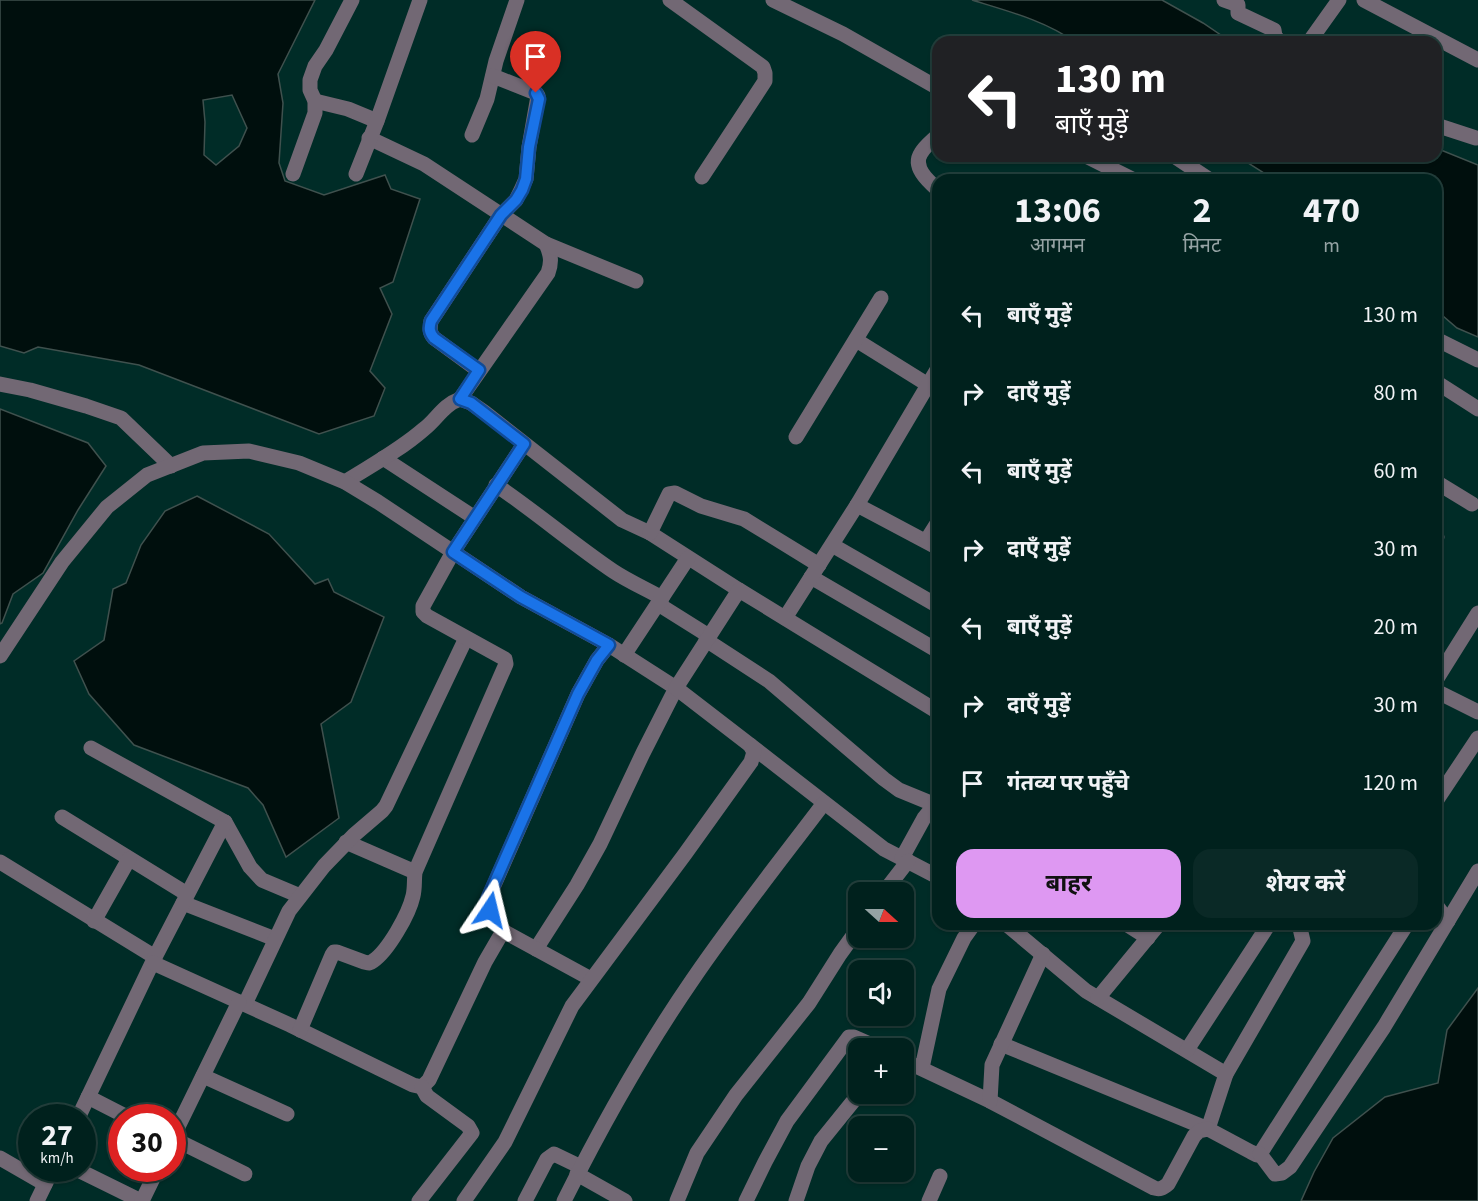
<!DOCTYPE html>
<html lang="hi">
<head>
<meta charset="utf-8">
<style>
  :root { --surface:#00211d; --page:#0a2926; --text:#f1f3f6; --muted:#95a3a4; --line:#223e3b; --accent:#de98f2 }
  body { margin:0; font-family:"Source Sans 3","Noto Sans Devanagari",sans-serif; background:var(--page); color:var(--text); height:100vh; display:flex; flex-direction:column; font-size:22px; white-space:nowrap }
  * { box-sizing:border-box; margin:0 }
  p { font-size:20px; color:var(--muted) }
  .icon { flex:none; width:33px; height:33px; fill:none; stroke:currentColor; stroke-width:2; stroke-linecap:round; stroke-linejoin:round }
  .map { position:relative; flex:1; overflow:hidden }
  .sheet { position:absolute; left:932px; top:174px; width:510px; height:756px; display:flex; flex-direction:column; background:var(--surface); border-radius:18px; box-shadow:0 2px 4px #0004,0 0 0 2px var(--line) }
  .sheet>* { flex:none }
  .top-card { position:absolute; left:932px; top:36px; width:510px; height:126px; border-radius:18px; box-shadow:0 2px 4px #0004,0 0 0 2px var(--line); background:#202124; color:#fff; overflow:hidden }
  .needle { width:39px; rotate:111deg }
  .fabs { position:absolute; left:848px; top:882px; display:grid; gap:12px }
  .fabs a { display:grid; place-items:center; width:66px; height:66px; border-radius:12px; background:var(--surface); box-shadow:0 2px 4px #0004,0 0 0 2px var(--line); font-size:30px }
  .speed { position:absolute; left:18px; top:1104px; display:flex; gap:12px; font-size:30px; font-weight:700; text-align:center }
  .speed>* { display:grid; place-content:center; width:78px; height:78px; border-radius:50%; background:var(--surface); box-shadow:0 2px 4px #0004,0 0 0 2px var(--line); line-height:1 }
  .speed small { font-size:15px; font-weight:400 }
  .speed .limit { border:9px solid #d22; background:#fff; color:#111 }
  .pin { position:absolute; display:grid; place-items:center; width:51px; height:51px; color:#fff; margin:-62px -26px; border-radius:50% 50% 50% 0; rotate:-45deg; box-shadow:0 0 6px #0007 }
  .pin .icon { rotate:45deg }
  .me { position:absolute; width:66px; margin:-33px; rotate:10deg; stroke-linejoin:round; filter:drop-shadow(0 0 4px #0008) }
  .turn { display:flex; align-items:center; gap:21px; height:126px; padding:0 24px; font-size:27px }
  .turn .icon { width:78px; height:78px; stroke-width:2.5 }
  .turn b { display:block; font-size:42px; line-height:51px }
  .eta { display:flex; justify-content:space-evenly; align-items:center; height:102px; text-align:center }
  .eta b { font-size:36px; font-weight:700; line-height:42px }
  .cta { display:flex; gap:12px; margin-top:auto; padding:12px 24px }
  .cta a { flex:1; height:69px; border-radius:18px; background:var(--accent); color:#111; font-size:24px; font-weight:700; line-height:69px; text-align:center }
  .cta a+a { background:var(--page); color:var(--text) }
  ul { padding:0; list-style:none }
  li { display:flex; align-items:center; gap:18px; height:78px; padding:0 24px }
  li div { flex:1 }
  li b { display:block; font-size:22px }
  li em { font-style:normal }
  .map>svg:first-child { display:block }
  .water { fill:#000f0d; stroke:#3f514e; stroke-width:1.5; fill-rule:evenodd }
  .lines { fill:none; stroke-linecap:round; stroke-linejoin:round }
  .minor { stroke:#726874; stroke-width:15 }
  .route-casing { stroke:#114b97; stroke-width:15 }
  .route { stroke:#1a73e8; stroke-width:10 }
</style>
</head>
<body>
<div class="map">
<svg width="1478" height="1201" viewBox="0 0 1478 1201">
  <rect width="100%" height="100%" fill="#002c27"/>
  <g class="water">
    <path d="M0,0h315l-37,74 5,29 -4,60 6,18 39,14 61,-20 6,14 29,10 -27,83 -13,6 12,26 -22,57 15,17 -11,28 -55,18 -180,-69 -101,-18 -14,6 -24,-7zM232,95l15,33 -8,18 -23,19 -12,-10 1,-33 -2,-22z"/>
    <path d="M972,0h190l41,23 28,19h-156c-31,-22 -68,-31 -103,-42z"/>
    <path d="M1436,148l42,17v172l-21,-9 -21,-18v-130h-161l-38,-24h199z"/>
    <path d="M0,409l88,34 18,23 -28,44 -35,63 -30,21 -11,29 -2,1z"/>
    <path d="M197,496l72,38 46,50 13,-5 6,13 50,25 -33,85 -30,22 18,94 -53,39 -23,-52 -15,-17 -114,-43 -45,-51 -15,-33 30,-21 9,-51 13,-6 15,-38 24,-34z"/>
    <path d="M1478,988v213h-177l13,-29 19,-34 52,-41 53,-14 9,-53z"/>
  </g>
  <g class="lines">
    <g class="minor">
      <path d="M670,0l93,67 2,6v8l-63,96"/>
      <path d="M773,0l70,34 95,54"/>
      <path d="M1224,0l14,5v8l36,17 1,6 5,6"/>
      <path d="M1364,0l114,60"/>
      <path d="M1309,42l30,-42"/>
      <path d="M315,101l33,8 29,12"/>
      <path d="M1436,125l40,13"/>
      <path d="M472,135l15,-36 9,-38 21,-61"/>
      <path d="M938,135c-6,6 -13,11 -17,18 -9,14 7,28 17,37"/>
      <path d="M369,138l55,26 122,80c5,11 6,18 2,29l-88,126"/>
      <path d="M1086,156l48,24"/>
      <path d="M1174,156l36,24"/>
      <path d="M293,174l22,-61v-12l-5,-11v-10l5,-14 11,-16 26,-50"/>
      <path d="M356,174l21,-53 43,-121"/>
      <path d="M546,244l90,37"/>
      <path d="M1436,339l42,21"/>
      <path d="M856,340l82,51"/>
      <path d="M479,371l-45,-33c-5,-6 -4,-10 -3,-17l70,-106 15,-15 5,-10 5,-11 3,-32 9,-51 -2,-3 -43,-17"/>
      <path d="M1436,382l42,27"/>
      <path d="M0,384l30,6 56,16 35,12 50,48"/>
      <path d="M796,437l85,-139"/>
      <path d="M383,458l92,60"/>
      <path d="M345,482c27,-17 55,-32 79,-53 13,-10 19,-24 36,-30l11,4 13,9 138,108 28,13 89,57"/>
      <path d="M1436,482l36,22"/>
      <path d="M496,485c40,27 77,59 117,86 15,10 33,18 49,27"/>
      <path d="M857,505l81,43"/>
      <path d="M650,533l19,-39 6,-1 26,13 43,13 75,46"/>
      <path d="M1436,536l1,1"/>
      <path d="M926,541l12,-19"/>
      <path d="M832,545l106,61"/>
      <path d="M811,577l127,74"/>
      <path d="M658,604l51,32"/>
      <path d="M785,618l72,-113 81,-137"/>
      <path d="M706,640l63,41 115,98 15,11 39,16"/>
      <path d="M624,655l64,-97"/>
      <path d="M0,656l62,-94 45,-55 40,-32 56,-22 46,-2 50,12 46,19 33,20 143,95 88,48 67,43 -33,65 -43,91 -23,41 -41,64"/>
      <path d="M1436,680l42,-67"/>
      <path d="M1436,691l42,21"/>
      <path d="M750,745l134,104 54,28"/>
      <path d="M91,748l134,74 25,45 12,13 38,16"/>
      <path d="M1436,801l42,-63"/>
      <path d="M62,817l125,77"/>
      <path d="M346,842l69,30"/>
      <path d="M902,858l22,-40 14,-17"/>
      <path d="M0,862l155,95 -77,161"/>
      <path d="M884,892l24,-31"/>
      <path d="M183,903l92,36"/>
      <path d="M1436,905l12,16"/>
      <path d="M94,921l35,-62"/>
      <path d="M1006,924l80,67 140,83"/>
      <path d="M1126,924l22,14"/>
      <path d="M1268,924h19"/>
      <path d="M503,931l88,48"/>
      <path d="M155,957l70,-135"/>
      <path d="M153,963l137,62 123,60 9,2 7,-7 56,-118 18,-31 -13,-21 -3,-9 91,-207 19,-34 12,-15"/>
      <path d="M1098,998l61,-74"/>
      <path d="M245,1004l44,-93 35,-45 30,-31 28,-24 4,-5 80,-168"/>
      <path d="M300,1030l32,-75 2,-3h3l27,10c5,1 5,2 9,-1 15,-10 36,-47 40,-65 2,-8 1,-16 2,-24l91,-208 -1,-5 -78,-43 -4,-4v-6l30,-54 71,-108"/>
      <path d="M1001,1044l207,85 18,-55 77,-133 -4,-17"/>
      <path d="M1187,1050l82,-126"/>
      <path d="M903,1060l87,41 164,87c6,2 9,0 14,-4l26,-48 5,-5 9,-2 43,23 6,3 3,-1 147,-230"/>
      <path d="M922,1068l17,-79 25,-51 10,-14"/>
      <path d="M203,1076l84,38"/>
      <path d="M88,1097l41,21"/>
      <path d="M990,1101l2,-36 51,-111"/>
      <path d="M172,1138l73,36"/>
      <path d="M172,1139l67,-137"/>
      <path d="M1260,1154l15,20 7,-1 8,-6 94,-140 94,-156"/>
      <path d="M0,1158l45,26"/>
      <path d="M74,1168l67,33"/>
      <path d="M577,1174l48,27"/>
      <path d="M37,1201l16,-33"/>
      <path d="M142,1201l16,-33"/>
      <path d="M419,1201l53,-68 -4,-7 -41,-30 -5,-9"/>
      <path d="M464,1201l41,-59 67,-136 113,-152 66,-92 3,-10 -4,-7 -74,-57 63,-98 199,122"/>
      <path d="M525,1201l22,-42 7,-5 27,13"/>
      <path d="M564,1201c38,-76 80,-151 129,-222 41,-60 87,-118 131,-176"/>
      <path d="M677,1201l20,-48 39,-58 73,-92 31,-49 18,-25"/>
      <path d="M746,1201l19,-39 22,-41 62,-84h5l25,11"/>
      <path d="M796,1201l12,-35 13,-25 38,-47"/>
      <path d="M929,1201l11,-25"/>
    </g>
  </g>
  <g class="lines">
    <defs>
      <path id="route" d="M490,910l-3,-10 91,-206 19,-34 12,-15 -88,-48 -68,-45 71,-108 -53,-41 -11,-4 19,-29 -45,-32c-5,-6 -5,-10 -3,-17l70,-106 15,-15 6,-10 4,-11 3,-32 10,-48 -3,-6"/>
    </defs>
    <use href="#route" class="route-casing"/>
    <use href="#route" class="route"/>
  </g>
</svg>
<div class="fabs">
<a><svg class="needle" viewBox="-14 -14 28 28"><path d="M0-13l5 13h-10z" fill="#e53935"/><path d="M0 13l5-13h-10z" fill="#95a3a4"/></svg></a>
<a><svg class="icon" aria-label="sound" viewBox="0 0 24 24"><path d="M4 9h4l5-4v14l-5-4H4zM17 9q2 3 0 6"/></svg></a>
<a>+</a>
<a>−</a>
</div>
<div class="speed"><div>27<small>km/h</small></div><div class="limit">30</div></div>
<div class="pin" style="left:536px;top:93px;background:#d93025"><svg class="icon" aria-label="arrive" viewBox="0 0 24 24"><path d="M6 21V4h12l-3 4 3 4H6"/></svg></div>
<svg class="me" style="left:490px;top:910px" viewBox="-20 -20 40 40"><path d="M0-17L14 15 0 8-14 15z" fill="#1a73e8" stroke="#fff" stroke-width="4"/></svg>
<div class="top-card">
<div class="turn"><svg class="icon" aria-label="left" viewBox="0 0 24 24"><path d="M17 20v-9H6M10 6l-5 5 5 5"/></svg><div><b>130 m</b>बाएँ मुड़ें</div></div>
</div>
<section class="sheet">
<div class="eta">
<div><b>13:06</b><p>आगमन</p></div>
<div><b>2</b><p>मिनट</p></div>
<div><b>470</b><p>m</p></div>
</div>
<ul>
<li><svg class="icon" aria-label="left" viewBox="0 0 24 24"><path d="M17 20v-9H6M10 6l-5 5 5 5"/></svg><div><b>बाएँ मुड़ें</b></div><em>130 m</em></li>
<li><svg class="icon" aria-label="right" viewBox="0 0 24 24"><path d="M7 20v-9h11M14 6l5 5-5 5"/></svg><div><b>दाएँ मुड़ें</b></div><em>80 m</em></li>
<li><svg class="icon" aria-label="left" viewBox="0 0 24 24"><path d="M17 20v-9H6M10 6l-5 5 5 5"/></svg><div><b>बाएँ मुड़ें</b></div><em>60 m</em></li>
<li><svg class="icon" aria-label="right" viewBox="0 0 24 24"><path d="M7 20v-9h11M14 6l5 5-5 5"/></svg><div><b>दाएँ मुड़ें</b></div><em>30 m</em></li>
<li><svg class="icon" aria-label="left" viewBox="0 0 24 24"><path d="M17 20v-9H6M10 6l-5 5 5 5"/></svg><div><b>बाएँ मुड़ें</b></div><em>20 m</em></li>
<li><svg class="icon" aria-label="right" viewBox="0 0 24 24"><path d="M7 20v-9h11M14 6l5 5-5 5"/></svg><div><b>दाएँ मुड़ें</b></div><em>30 m</em></li>
<li><svg class="icon" aria-label="arrive" viewBox="0 0 24 24"><path d="M6 21V4h12l-3 4 3 4H6"/></svg><div><b>गंतव्य पर पहुँचे</b></div><em>120 m</em></li>
</ul>
<div class="cta"><a>बाहर</a><a>शेयर करें</a></div>
</section>
</div>
</body>
</html>
